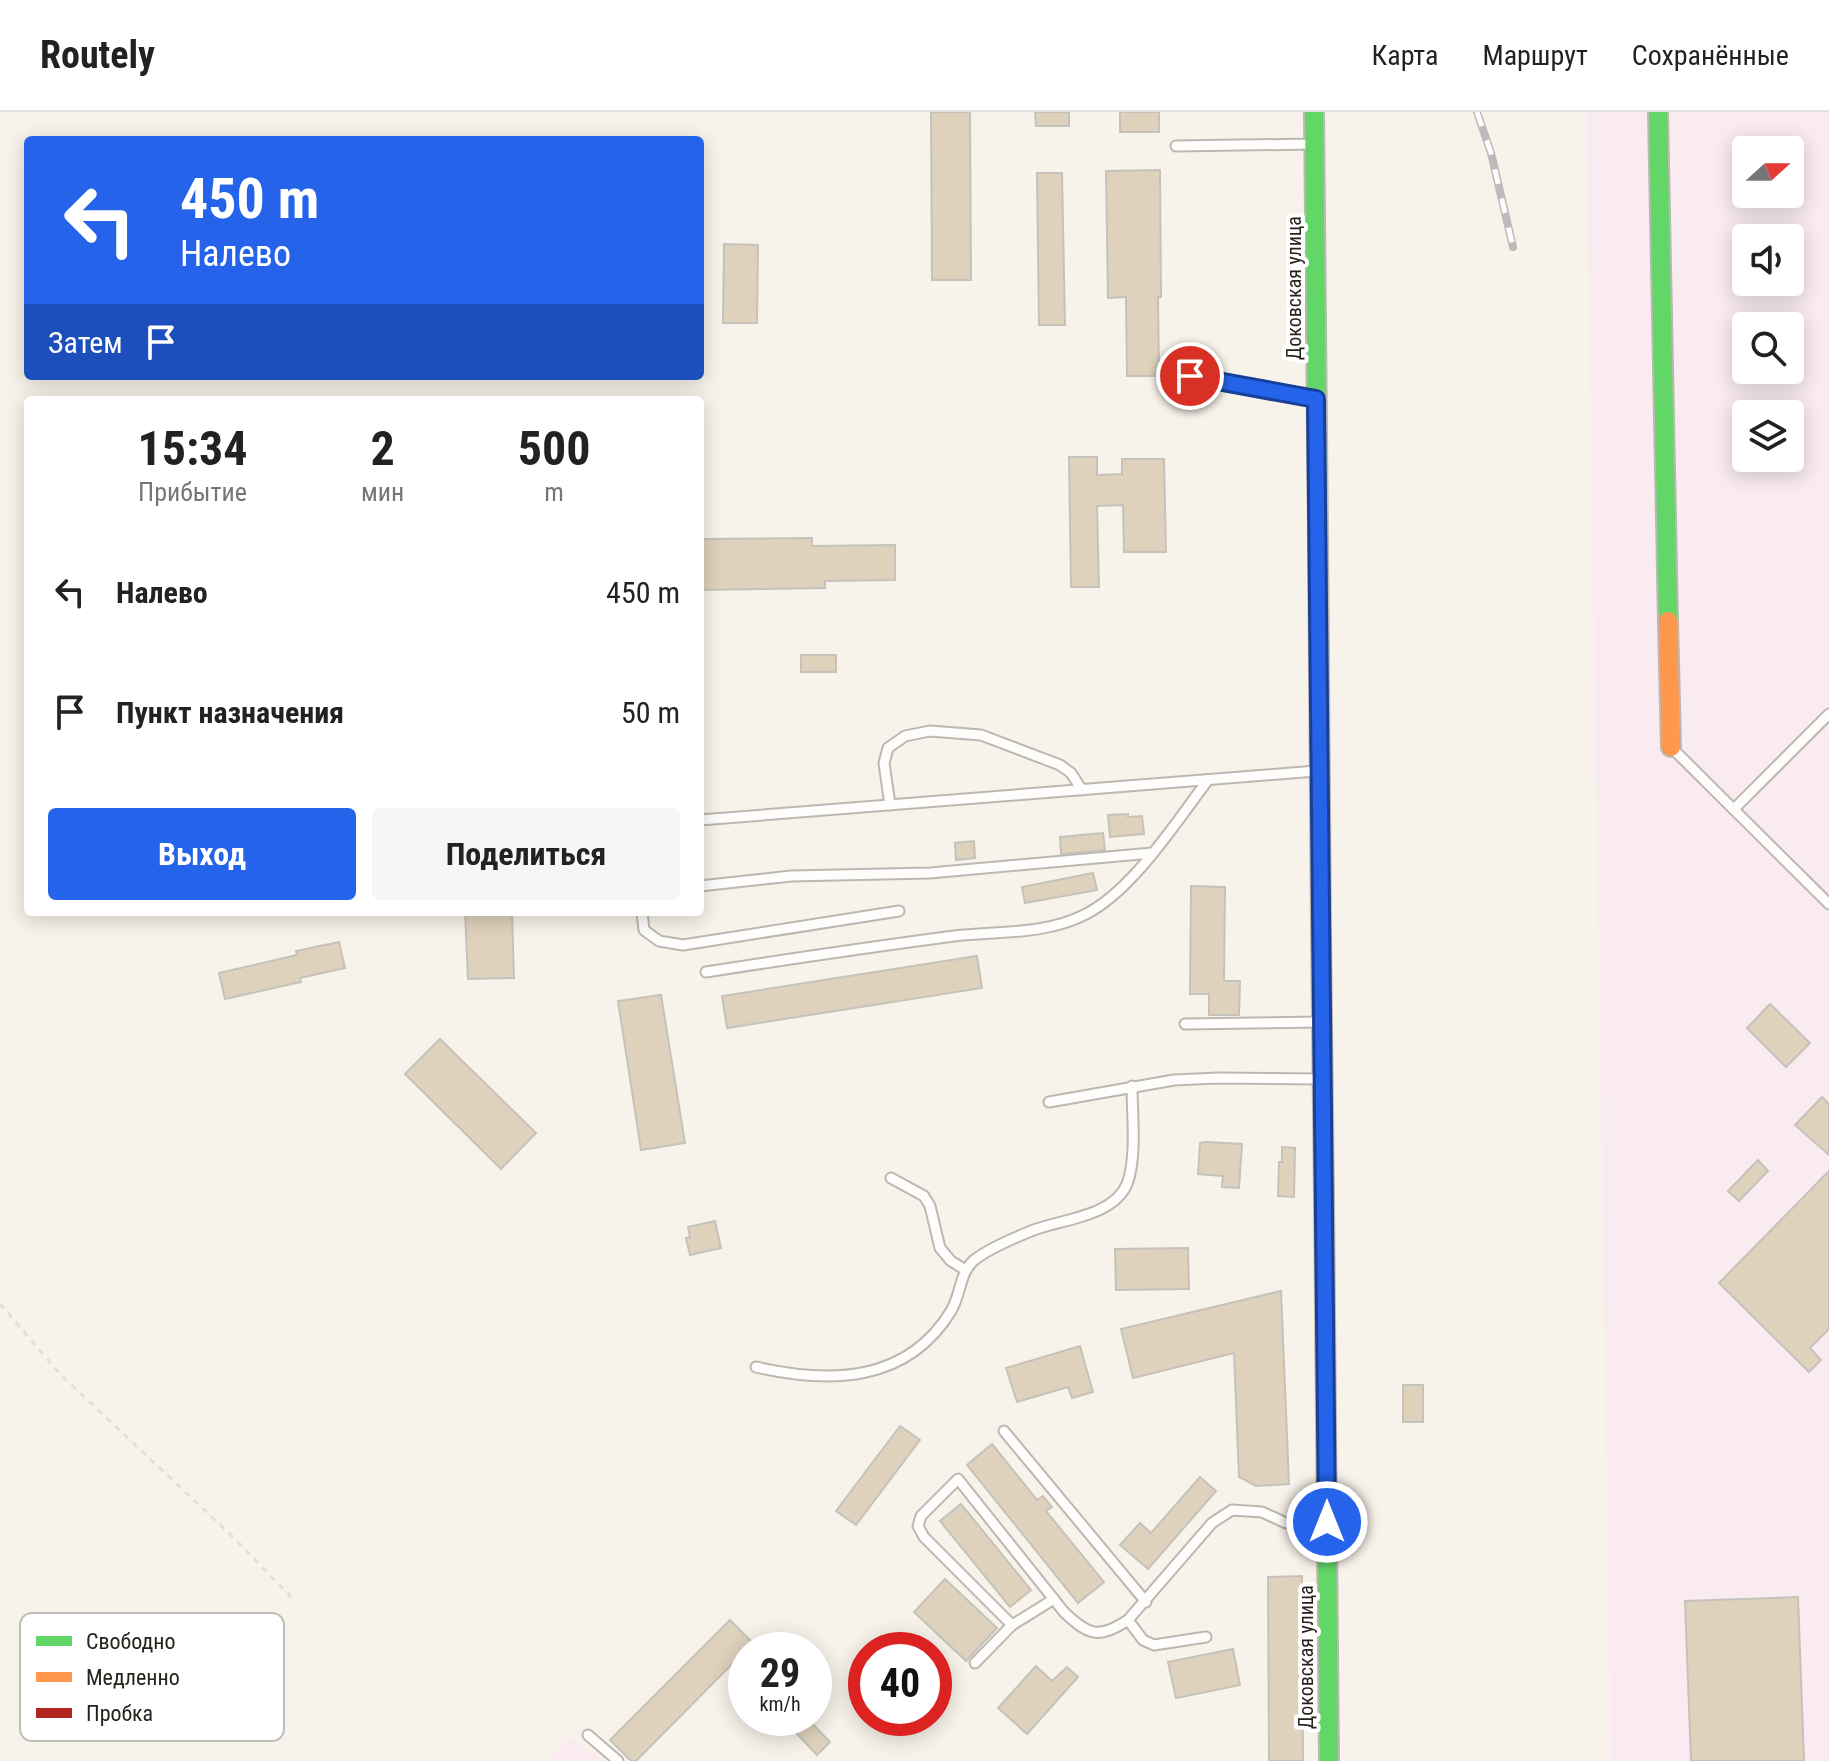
<!DOCTYPE html>
<html lang="ru">
<head>
<meta charset="utf-8">
<style>
  :root { --surface:#fff; --page:#f6f6f6; --text:#222; --muted:#767676; --line:#e0e0e0; --accent:#2563eb }
  body { margin:0; font-family:"Roboto Condensed",sans-serif; background:var(--page); color:var(--text); height:100vh; display:flex; flex-direction:column; font-size:30px; white-space:nowrap }
  * { box-sizing:border-box; margin:0 }
  p { font-size:26px; color:var(--muted) }
  .icon { flex:none; width:44px; height:44px; fill:none; stroke:currentColor; stroke-width:2; stroke-linecap:round; stroke-linejoin:round }
  .map { position:relative; flex:1; overflow:hidden }
  .sheet { position:absolute; left:24px; top:284px; width:680px; height:520px; display:flex; flex-direction:column; background:var(--surface); border-radius:8px; box-shadow:0 4px 20px #0003 }
  .sheet>* { flex:none }
  .guide { position:absolute; left:24px; top:24px; width:680px; height:244px; border-radius:8px; box-shadow:0 4px 20px #0003; background:#2563eb; color:#fff; overflow:hidden }
  .needle { width:52px; rotate:69deg }
  .controls { position:absolute; left:1732px; top:24px; display:grid; gap:16px }
  .controls a { display:grid; place-items:center; width:72px; height:72px; border-radius:8px; background:var(--surface); box-shadow:0 4px 20px #0003; font-size:40px }
  .speed { position:absolute; left:728px; top:1520px; display:flex; gap:16px; font-size:40px; font-weight:700; text-align:center }
  .speed>* { display:grid; place-content:center; width:104px; height:104px; border-radius:50%; background:var(--surface); box-shadow:0 4px 20px #0003; line-height:1 }
  .speed small { font-size:20px; font-weight:400 }
  .speed .limit { border:12px solid #d22; background:#fff; color:#111 }
  .pin { position:absolute; display:grid; place-items:center; width:68px; height:68px; color:#fff; margin:-34px; border:4px solid #fff; border-radius:50%; box-shadow:0 2px 8px #0007 }
  .me { position:absolute; width:88px; margin:-44px; rotate:0deg; stroke-linejoin:round; filter:drop-shadow(0 0 6px #0008) }
  .turn { display:flex; align-items:center; gap:28px; height:168px; padding:0 24px; font-size:36px }
  .turn .icon { width:104px; height:104px; stroke-width:2.5 }
  .turn b { display:block; font-size:56px; line-height:68px }
  .then { display:flex; align-items:center; height:76px; padding:0 24px; background:#0003; gap:16px; font-size:30px }
  .eta { display:flex; justify-content:space-evenly; align-items:center; height:136px; text-align:center }
  .eta b { font-size:48px; font-weight:700; line-height:56px }
  .cta { display:flex; gap:16px; margin-top:auto; padding:16px 24px }
  .cta a { flex:1; height:92px; border-radius:8px; background:var(--accent); color:#fff; font-size:32px; font-weight:700; line-height:92px; text-align:center }
  .cta a+a { background:var(--page); color:var(--text) }
  ul { padding:0; list-style:none }
  li { display:flex; align-items:center; gap:24px; height:120px; padding:0 24px }
  li div { flex:1 }
  li b { display:block; font-size:30px }
  li em { font-style:normal }
  header { display:flex; align-items:center; gap:48px; box-sizing:border-box; height:112px; padding:0 40px; background:var(--surface); border-bottom:2px solid var(--line) }
  header strong { font-size:38px }
  nav { display:flex; gap:44px; margin-inline-start:auto; font-size:28px }
  .map>svg:first-child { display:block }
  .industrial { fill:#f9ebef; fill-rule:evenodd }
  .building { fill:#dfd2bc; stroke:#c5c2bb; stroke-width:2 }
  .lines { fill:none; stroke-linecap:round; stroke-linejoin:round }
  .lane-casing { stroke:#bcb8b1; stroke-width:13 }
  .fast-casing { stroke:#bcb8b1; stroke-width:22 }
  .slow-casing { stroke:#bcb8b1; stroke-width:22 }
  .jam-casing { stroke:#bcb8b1; stroke-width:22 }
  .path { stroke:#e1dfdd; stroke-width:3; stroke-dasharray:6 6; stroke-linecap:butt }
  .lane { stroke:#fefdfc; stroke-width:9 }
  .fast { stroke:#63d668; stroke-width:18 }
  .slow { stroke:#ff974d; stroke-width:18 }
  .jam { stroke:#b3261e; stroke-width:18 }
  .rail-casing { stroke:#bcbbb9; stroke-width:8 }
  .rail { stroke:#fff; stroke-width:5; stroke-dasharray:15; stroke-linecap:butt }
  .route-casing { stroke:#184099; stroke-width:20 }
  .route { stroke:#2563eb; stroke-width:14 }
  .labels { text-anchor:middle; dominant-baseline:central; stroke-width:8; stroke-linejoin:round; paint-order:stroke }
  .street-label { font-size:20px; fill:#26221c; stroke:#fff }
  .key { fill:#fff; stroke:#bebdbb; stroke-width:2 }
  .key-label { font-size:22px; fill:#26221c }
</style>
</head>
<body>
<header>
<strong>Routely</strong>
<nav><a>Карта</a><a>Маршрут</a><a>Сохранённые</a></nav>
</header>
<div class="map">
<svg width="1829" height="1649" viewBox="0 0 1829 1649">
  <rect width="100%" height="100%" fill="#f8f3ea"/>
  <g class="industrial">
    <path d="M1586,0h243v1649h-218zM1746,38h44v44h-44zM1746,126h44v44h-44zM1746,214h44v44h-44zM1746,302h44v44h-44z"/>
    <path d="M571,1625l33,24h-59z"/>
  </g>
  <g class="building">
    <path d="M931,0h39l1,168h-39z"/>
    <path d="M1035,0h34v14h-33z"/>
    <rect x="1120" y="0" width="39" height="20"/>
    <path d="M1160,58l1,127h-3l1,79h-32l-1,-79 -18,1 -2,-127z"/>
    <path d="M1037,61h25l3,152h-26z"/>
    <path d="M724,132l34,1 -1,78h-34z"/>
    <path d="M1069,345h28v18l25,-1v-15h42l2,93h-42l-1,-47 -26,1 2,81h-28z"/>
    <path d="M812,426v8l83,-1v35l-70,1v7l-125,2v-51z"/>
    <rect x="801" y="543" width="35" height="17"/>
    <path d="M1128,702v3l14,-1 2,18 -34,3 -2,-22z"/>
    <path d="M1103,721l2,17 -44,4 -1,-17z"/>
    <path d="M974,729l1,17 -19,2 -1,-17z"/>
    <path d="M1093,761l4,17 -72,13 -3,-16z"/>
    <path d="M1191,774l34,1 -1,94h16l-1,34h-30v-21h-19z"/>
    <path d="M465,800h47l2,66 -46,1z"/>
    <path d="M339,830l6,26 -45,10 1,4 -76,17 -6,-26 78,-18 -1,-4z"/>
    <path d="M977,844l5,32 -255,40 -5,-32z"/>
    <path d="M661,883l24,148 -44,7 -23,-149z"/>
    <path d="M1770,892l40,39 -24,24 -39,-39z"/>
    <path d="M440,927l96,94 -35,36 -96,-95z"/>
    <path d="M1822,985l7,7v51l-34,-30z"/>
    <path d="M1205,1030l37,2 -3,44 -17,-1 1,-11 -25,-2 2,-31z"/>
    <path d="M1282,1035l13,1 -1,49 -16,-1 1,-34h3z"/>
    <path d="M1758,1048l10,11 -29,30 -11,-10z"/>
    <path d="M1829,1059v158l-19,19 11,12 -12,12 -90,-89z"/>
    <path d="M715,1109l6,27 -31,7 -4,-17 4,-1 -2,-10z"/>
    <path d="M1188,1136l1,41 -73,1 -1,-41z"/>
    <path d="M1281,1179l8,193 -33,2 -17,-9 -5,-124 -101,25 -12,-49z"/>
    <path d="M1080,1234l13,46 -21,6 -4,-11 -51,15 -11,-34z"/>
    <rect x="1403" y="1273" width="20" height="37"/>
    <path d="M900,1314l20,14 -64,85 -20,-14z"/>
    <path d="M992,1332l45,56 6,-4 9,11 -6,4 58,71 -26,21 -111,-138z"/>
    <path d="M1200,1365l16,14 -68,78 -28,-24 20,-22 11,10z"/>
    <path d="M961,1392l70,86 -21,17 -70,-86z"/>
    <path d="M1302,1464l1,185h-34l-1,-184z"/>
    <path d="M945,1467l52,49 -31,33 -52,-49z"/>
    <path d="M1798,1485l6,164h-113l-6,-160z"/>
    <path d="M730,1508l23,23 -117,118h-5l-21,-21z"/>
    <path d="M1233,1537l7,36 -64,13 -8,-36z"/>
    <path d="M1036,1554l16,15 15,-14 11,10 -51,57 -29,-26z"/>
    <path d="M782,1606h25l23,24 -13,13z"/>
  </g>
  <g class="lines">
    <defs>
      <g id="lane">
        <path d="M1176,34l137,-2"/>
        <path d="M1190,264l123,22"/>
        <path d="M1674,638l155,154"/>
        <path d="M890,693l-6,-42 4,-15 17,-12 25,-5 51,4 79,30 11,8 11,17"/>
        <path d="M1734,697l95,-95"/>
        <path d="M700,708l616,-49"/>
        <path d="M700,774l91,-10 139,-3 222,-20"/>
        <path d="M642,800l2,18 15,11 24,4 216,-34"/>
        <path d="M706,860c83,-13 165,-25 248,-36 44,-5 92,-1 132,-22 47,-24 90,-92 122,-134"/>
        <path d="M1185,912l135,-2"/>
        <path d="M1049,990l125,-22 44,-2 103,1"/>
        <path d="M891,1066l33,18 6,10 10,42 11,13 13,8"/>
        <path d="M756,1255c74,17 151,16 195,-56 11,-18 8,-41 26,-53 15,-11 37,-20 54,-27 30,-12 82,-14 96,-47 10,-26 5,-70 5,-98"/>
        <path d="M1004,1319l142,171"/>
        <path d="M1128,1508l15,20 11,5 52,-8"/>
        <path d="M1012,1513l-88,-88 -6,-11 3,-10 37,-37 106,133c25,24 35,27 64,8l84,-97 20,-13 30,2 24,11 38,-1"/>
        <path d="M975,1551l37,-38 42,-26"/>
        <path d="M588,1623l30,26"/>
      </g>
      <g id="fast">
        <path d="M1314,0l4,428"/>
        <path d="M1658,0l10,509"/>
        <path d="M1324,1088l5,561"/>
      </g>
      <g id="slow">
        <path d="M1318,428l3,393"/>
        <path d="M1668,509l3,126"/>
      </g>
      <path id="jam" d="M1321,821l3,267"/>
    </defs>
    <use href="#lane" class="lane-casing"/>
    <use href="#fast" class="fast-casing"/>
    <use href="#slow" class="slow-casing"/>
    <use href="#jam" class="jam-casing"/>
    <path class="path" d="M0,1192l61,71 173,163 59,61"/>
    <use href="#lane" class="lane"/>
    <use href="#fast" class="fast"/>
    <use href="#slow" class="slow"/>
    <use href="#jam" class="jam"/>
    <defs>
      <path id="rail" d="M1477,0l14,41 22,94"/>
    </defs>
    <use href="#rail" class="rail-casing"/>
    <use href="#rail" class="rail"/>
  </g>
  <g class="lines">
    <defs>
      <path id="route" d="M1190,264l126,23 11,1123"/>
    </defs>
    <use href="#route" class="route-casing"/>
    <use href="#route" class="route"/>
  </g>
  <g class="labels">
    <g class="street-label">
      <text transform="translate(1294 176) rotate(-90)">Доковская улица</text>
      <text transform="translate(1306 1545) rotate(-90)">Доковская улица</text>
    </g>
  </g>
  <rect x="20" y="1501" width="264" height="128" rx="12" class="key"/>
  <rect x="36" y="1524" width="36" height="10" fill="#63d668"/>
  <rect x="36" y="1560" width="36" height="10" fill="#ff974d"/>
  <rect x="36" y="1596" width="36" height="10" fill="#b3261e"/>
  <g class="key-label">
    <text x="86" y="1537">Свободно</text>
    <text x="86" y="1573">Медленно</text>
    <text x="86" y="1609">Пробка</text>
  </g>
</svg>
<div class="controls">
<a><svg class="needle" viewBox="-14 -14 28 28"><path d="M0-13l5 13h-10z" fill="#e53935"/><path d="M0 13l5-13h-10z" fill="#767676"/></svg></a>
<a><svg class="icon" aria-label="sound" viewBox="0 0 24 24"><path d="M4 9h4l5-4v14l-5-4H4zM17 9q2 3 0 6"/></svg></a>
<a><svg class="icon" aria-label="search" viewBox="0 0 24 24"><circle cx="10" cy="10" r="6"/><path d="M15 15l6 6"/></svg></a>
<a><svg class="icon" aria-label="layers" viewBox="0 0 24 24"><path d="M12 4l9 5-9 5-9-5zM3 14l9 5 9-5"/></svg></a>
</div>
<div class="speed"><div>29<small>km/h</small></div><div class="limit">40</div></div>
<div class="pin" style="left:1190px;top:264px;background:#d93025"><svg class="icon" aria-label="arrive" viewBox="0 0 24 24"><path d="M6 21V4h12l-3 4 3 4H6"/></svg></div>
<svg class="me" style="left:1327px;top:1410px" viewBox="-20 -20 40 40"><circle r="17" fill="#2563eb" stroke="#fff" stroke-width="3"/><path d="M0-11L8 9 0 5-8 9z" fill="#fff"/></svg>
<div class="guide">
<div class="turn"><svg class="icon" aria-label="left" viewBox="0 0 24 24"><path d="M17 20v-9H6M10 6l-5 5 5 5"/></svg><div><b>450 m</b>Налево</div></div>
<div class="then">Затем<svg class="icon" aria-label="arrive" viewBox="0 0 24 24"><path d="M6 21V4h12l-3 4 3 4H6"/></svg></div>
</div>
<section class="sheet">
<div class="eta">
<div><b>15:34</b><p>Прибытие</p></div>
<div><b>2</b><p>мин</p></div>
<div><b>500</b><p>m</p></div>
</div>
<ul>
<li><svg class="icon" aria-label="left" viewBox="0 0 24 24"><path d="M17 20v-9H6M10 6l-5 5 5 5"/></svg><div><b>Налево</b></div><em>450 m</em></li>
<li><svg class="icon" aria-label="arrive" viewBox="0 0 24 24"><path d="M6 21V4h12l-3 4 3 4H6"/></svg><div><b>Пункт назначения</b></div><em>50 m</em></li>
</ul>
<div class="cta"><a>Выход</a><a>Поделиться</a></div>
</section>
</div>
</body>
</html>
